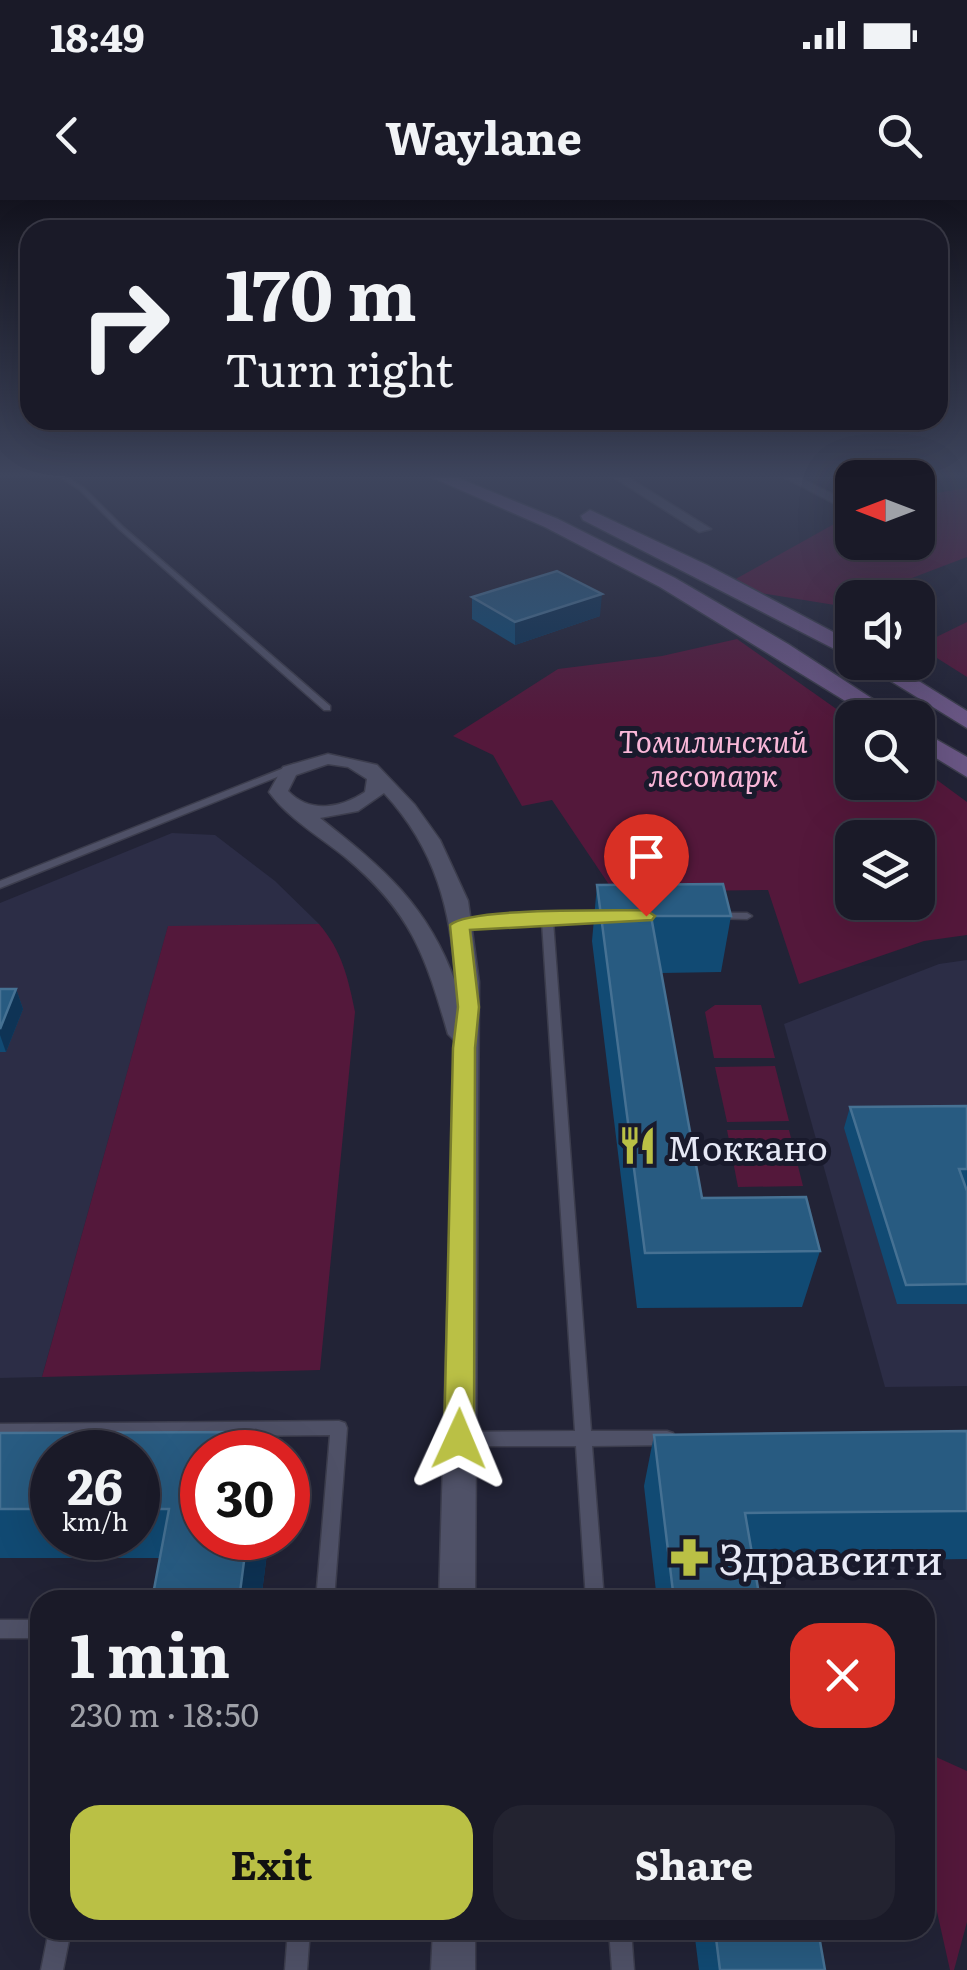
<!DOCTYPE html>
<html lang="en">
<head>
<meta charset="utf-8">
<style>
  :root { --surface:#1a1a28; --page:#232330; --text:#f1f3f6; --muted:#9fa1a8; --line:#383845; --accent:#bac045 }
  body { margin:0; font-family:Literata,serif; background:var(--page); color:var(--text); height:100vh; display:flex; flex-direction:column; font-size:38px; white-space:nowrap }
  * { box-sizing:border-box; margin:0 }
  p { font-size:32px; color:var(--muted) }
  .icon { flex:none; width:55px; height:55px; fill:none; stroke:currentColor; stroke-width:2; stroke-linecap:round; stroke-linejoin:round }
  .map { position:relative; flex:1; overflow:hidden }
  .sheet { position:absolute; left:30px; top:1390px; width:905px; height:350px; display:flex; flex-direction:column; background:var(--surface); border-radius:30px; box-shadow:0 10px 40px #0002,0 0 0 2px var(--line) }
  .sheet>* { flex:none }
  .hud { position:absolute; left:20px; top:20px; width:928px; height:210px; border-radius:30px; box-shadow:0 10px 40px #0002,0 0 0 2px var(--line); background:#1a1a28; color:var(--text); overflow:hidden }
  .needle { width:65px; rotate:270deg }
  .controls { position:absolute; left:835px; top:260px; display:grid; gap:20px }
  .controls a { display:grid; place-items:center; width:100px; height:100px; border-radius:20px; background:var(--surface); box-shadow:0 10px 40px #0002,0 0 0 2px var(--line); font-size:50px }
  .speed { position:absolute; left:30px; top:1230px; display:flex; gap:20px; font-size:50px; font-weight:700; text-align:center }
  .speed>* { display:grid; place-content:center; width:130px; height:130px; border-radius:50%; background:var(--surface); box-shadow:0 10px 40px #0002,0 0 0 2px var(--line); line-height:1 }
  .speed small { font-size:25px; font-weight:400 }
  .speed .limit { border:15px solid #d22; background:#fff; color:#111 }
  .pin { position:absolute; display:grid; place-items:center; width:85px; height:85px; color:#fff; margin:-102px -42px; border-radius:50% 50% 50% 0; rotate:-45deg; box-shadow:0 0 10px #0007 }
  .pin .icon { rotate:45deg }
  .me { position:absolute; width:110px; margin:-55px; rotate:1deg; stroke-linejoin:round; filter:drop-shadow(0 0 8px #0008) }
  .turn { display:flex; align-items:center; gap:35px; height:210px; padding:0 40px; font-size:45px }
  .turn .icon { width:130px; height:130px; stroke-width:2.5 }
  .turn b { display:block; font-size:70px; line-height:85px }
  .round { display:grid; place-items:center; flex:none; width:105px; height:105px; border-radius:30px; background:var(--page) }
  .summary { display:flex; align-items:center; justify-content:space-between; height:170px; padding:0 40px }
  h1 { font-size:60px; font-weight:700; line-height:75px }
  .primary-button { display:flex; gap:20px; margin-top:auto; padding:20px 40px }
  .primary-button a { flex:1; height:115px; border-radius:30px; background:var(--accent); color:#111; font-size:40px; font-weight:700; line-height:115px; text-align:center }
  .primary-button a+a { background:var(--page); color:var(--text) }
  .status { display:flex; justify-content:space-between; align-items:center; height:70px; padding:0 50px; background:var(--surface); direction:ltr }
  .status svg { height:28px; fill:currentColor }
  header { display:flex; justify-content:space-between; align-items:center; height:130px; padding:0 40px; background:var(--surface); font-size:45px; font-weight:700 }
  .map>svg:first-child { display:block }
  .built { fill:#2c2d46 }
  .green { fill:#54183b; fill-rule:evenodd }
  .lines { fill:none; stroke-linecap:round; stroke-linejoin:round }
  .lane-casing { stroke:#3c3d4d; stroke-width:3 }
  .street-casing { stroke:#3c3d4d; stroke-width:3 }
  .secondary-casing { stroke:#3c3d4d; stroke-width:3 }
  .lane { fill:#4f5167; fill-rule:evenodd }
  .street { fill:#4f5167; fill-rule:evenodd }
  .secondary { fill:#695684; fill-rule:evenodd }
  .wall { fill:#114a73; fill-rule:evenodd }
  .shaded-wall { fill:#0e3355 }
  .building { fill:#285b81; stroke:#467193; stroke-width:2.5 }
  .route { fill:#bac045; stroke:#797d2d; stroke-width:2.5 }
  .labels { text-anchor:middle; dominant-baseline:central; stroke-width:10; stroke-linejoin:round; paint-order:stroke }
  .far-park-label { font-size:30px; font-style:italic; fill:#f9b7d8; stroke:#191a2c }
  .poi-label { font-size:35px; fill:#e7e9f6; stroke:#191a2c; text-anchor:start }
  .near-poi-label { font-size:42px; fill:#e7e9f6; stroke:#191a2c; text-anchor:start }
</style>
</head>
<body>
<div class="status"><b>18:49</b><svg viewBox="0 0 49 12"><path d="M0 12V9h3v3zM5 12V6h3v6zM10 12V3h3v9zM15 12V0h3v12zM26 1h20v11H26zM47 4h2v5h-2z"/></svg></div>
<header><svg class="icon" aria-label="back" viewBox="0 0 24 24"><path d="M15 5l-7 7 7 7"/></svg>Waylane<svg class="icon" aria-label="search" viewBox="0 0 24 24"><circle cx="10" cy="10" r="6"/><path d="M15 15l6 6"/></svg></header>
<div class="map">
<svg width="967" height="1770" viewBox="0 0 967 1770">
  <rect width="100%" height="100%" fill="#222336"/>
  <g class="built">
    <path d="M172,633l43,2 60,46 44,43 -151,3 -126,450 -42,1v-475z"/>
    <path d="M967,760v426l-82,1 -101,-363 155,-60z"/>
  </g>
  <g class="green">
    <path d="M967,288v69l-105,40 -10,1 -11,8 -93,-15 -16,-10 120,-67v28h66v-46z"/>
    <path d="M967,422v55l-49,-31z"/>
    <path d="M737,439l115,81v62h66v-16l49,36v133l-43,6 -125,43 -31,-94 -154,2 -62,-92 -30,6 -29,-51 -40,-19 105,-67 104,-13zM852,638h66v64h-66z"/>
    <path d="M319,724c23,27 29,54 36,88l-35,358 -278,7 126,-451z"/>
    <path d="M715,805h46l14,53h-61l-9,-46z"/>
    <path d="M775,866l14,55 -62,1 -12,-55z"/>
    <path d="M727,930h62l14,56 -65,1z"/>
    <path d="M925,1552l42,19v151l-13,48h-4l-25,-112z"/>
  </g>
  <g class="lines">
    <defs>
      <g id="lane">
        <path d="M54,273h7l23,15 39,39 207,179v4h-6l-205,-181 -39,-39z"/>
        <path d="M294,564l5,3 -2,2 -297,119v-7z"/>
        <path d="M609,713l5,3 -1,2 -60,3 38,510h76l6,2 2,5 -2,5 -6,2 -75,1 12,154h-18l-10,-154h-114l-6,-2 -2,-5 2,-5 6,-2 113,-1 -33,-509 -83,6 -5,-3 5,-3 88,-7z"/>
        <path d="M714,713h33l5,3 -5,3 -37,-1 -1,-2z"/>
        <path d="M339,1221l6,2 2,5 -13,172h-18l14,-165 -330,3v-14z"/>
        <rect x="0" y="1420" width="40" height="18"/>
        <path d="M49,1730h22l-8,40h-22z"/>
        <path d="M288,1730h22l-3,40h-22z"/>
        <path d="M609,1730h22l3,40h-22z"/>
      </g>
      <g id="street">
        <path d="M607,273h14l90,56 -12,3z"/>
        <path d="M776,273h15l61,31 -11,3z"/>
        <path d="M328,554l49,11 38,40 25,35 28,61 11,81 -4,618h-36l16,-559 -7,-7c-23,-80 -37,-122 -103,-177 -25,-20 -57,-39 -76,-65l14,-25zM328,564l20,3 19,12 -2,13c-24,16 -55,22 -77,-1l8,-16zM384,593c52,56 67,117 72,191 -28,-79 -72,-115 -136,-166l38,-7z"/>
        <path d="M433,1730h42v40h-44z"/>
      </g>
      <g id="secondary">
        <path d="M422,273h24l112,46 117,59 113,66 114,74h-29l-213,-131 -115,-60z"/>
        <path d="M590,310l117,55 145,77v16l-269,-138 -2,-4z"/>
        <path d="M860,462h28l79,49v17z"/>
        <path d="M918,529l49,28v20l-49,-30z"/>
      </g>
    </defs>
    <use href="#lane" class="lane-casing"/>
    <use href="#street" class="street-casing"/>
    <use href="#secondary" class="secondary-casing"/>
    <use href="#lane" class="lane"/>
    <use href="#street" class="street"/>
    <use href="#secondary" class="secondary"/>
  </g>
  <g class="wall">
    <path d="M472,397l128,19 -85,29 -43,-26z"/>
    <path d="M597,685l134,31 -10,56 -60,1 41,225 118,53 -18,56 -165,1 -45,-367z"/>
    <path d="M0,789h16l7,20 -17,43h-6z"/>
    <path d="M967,906v198h-70l-53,-176 6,-21z"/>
    <path d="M967,1231v128l-213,3 6,38h-103l-13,-114 10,-51z"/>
    <path d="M253,1232l5,20h-56l67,86 -8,62h-109l8,-42h-160v-125zM52,1252h86v86h-86z"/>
    <path d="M694,1730h124l7,40h-126z"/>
  </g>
  <g class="shaded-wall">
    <path d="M602,394l-2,22 -85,29v-23z"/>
    <path d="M16,789l7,20 -17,43 -6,-17v-6z"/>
    <path d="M253,1232l5,20h-8z"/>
    <path d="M247,1338h22l-8,62h-22z"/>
  </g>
  <g class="building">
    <path d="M557,371l45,23 -87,28 -43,-25z"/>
    <path d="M723,684l8,32h-80l51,282 104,-1 14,54 -175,2 -48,-368z"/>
    <path d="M0,789h16l-16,40z"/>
    <path d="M967,906v63h-8l8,22v93l-61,1 -56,-178z"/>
    <path d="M967,1231v80l-222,2 15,87h-86l-20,-165z"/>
    <path d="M253,1232l-3,20h-48v86h45l-8,62h-87l17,-91h-31v-57h-86v57h-52v-76z"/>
    <path d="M715,1730h103l7,40h-105z"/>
  </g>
  <linearGradient id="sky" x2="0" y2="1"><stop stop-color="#13131e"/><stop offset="0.53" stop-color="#3e455d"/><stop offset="1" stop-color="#3e455d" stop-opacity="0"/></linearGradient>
  <rect width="967" height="520" fill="url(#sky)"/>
  <path class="route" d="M646,710l9,6 -3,4 -182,10 9,77 -4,41 -1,391 -5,10 -10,4 -10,-4 -5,-10 9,-391 5,-41 -8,-82c20,-18 161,-14 196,-15z"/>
  <defs>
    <symbol id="restaurant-bare" viewBox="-9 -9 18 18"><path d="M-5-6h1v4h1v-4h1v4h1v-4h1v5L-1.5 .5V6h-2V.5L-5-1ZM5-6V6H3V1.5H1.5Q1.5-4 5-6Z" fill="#bac045" stroke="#191a2c" stroke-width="2.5" paint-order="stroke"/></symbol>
    <symbol id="pharmacy-bare" viewBox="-9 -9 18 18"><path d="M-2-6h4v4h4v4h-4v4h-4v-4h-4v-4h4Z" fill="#bac045" stroke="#191a2c" stroke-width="2.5" paint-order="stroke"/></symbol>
  </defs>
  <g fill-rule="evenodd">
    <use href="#restaurant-bare" x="610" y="918" width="55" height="55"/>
    <use href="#pharmacy-bare" x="662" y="1330" width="55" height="55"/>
  </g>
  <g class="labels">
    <g class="far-park-label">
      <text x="713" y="540">Томилинский<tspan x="713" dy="34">лесопарк</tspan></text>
    </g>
    <g class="poi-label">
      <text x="667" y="946">Моккано</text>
    </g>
    <g class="near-poi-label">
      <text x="719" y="1357">Здравсити</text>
    </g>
  </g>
</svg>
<div class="controls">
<a><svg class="needle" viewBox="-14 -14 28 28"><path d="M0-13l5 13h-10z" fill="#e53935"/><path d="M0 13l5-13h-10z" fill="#9fa1a8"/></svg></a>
<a><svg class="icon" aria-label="sound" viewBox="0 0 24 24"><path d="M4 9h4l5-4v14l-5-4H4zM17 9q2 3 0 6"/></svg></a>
<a><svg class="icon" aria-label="search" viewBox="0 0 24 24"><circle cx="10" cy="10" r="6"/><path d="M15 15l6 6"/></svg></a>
<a><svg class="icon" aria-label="layers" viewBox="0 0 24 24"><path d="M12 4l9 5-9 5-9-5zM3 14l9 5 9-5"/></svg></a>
</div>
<div class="speed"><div>26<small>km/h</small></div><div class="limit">30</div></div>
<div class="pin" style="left:646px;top:716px;background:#d93025"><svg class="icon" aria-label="arrive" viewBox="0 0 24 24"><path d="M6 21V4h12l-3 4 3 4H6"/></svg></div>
<svg class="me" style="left:459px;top:1239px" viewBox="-20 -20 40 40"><path d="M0-17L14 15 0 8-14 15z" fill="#bac045" stroke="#fff" stroke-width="4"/></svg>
<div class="hud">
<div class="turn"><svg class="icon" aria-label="right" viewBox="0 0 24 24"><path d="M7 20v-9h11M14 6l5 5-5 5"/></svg><div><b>170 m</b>Turn right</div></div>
</div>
<section class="sheet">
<div class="summary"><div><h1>1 min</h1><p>230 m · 18:50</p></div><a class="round" style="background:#d93025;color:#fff"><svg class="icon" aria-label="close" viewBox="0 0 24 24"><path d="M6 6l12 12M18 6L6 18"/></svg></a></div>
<div class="primary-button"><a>Exit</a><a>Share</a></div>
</section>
</div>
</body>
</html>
